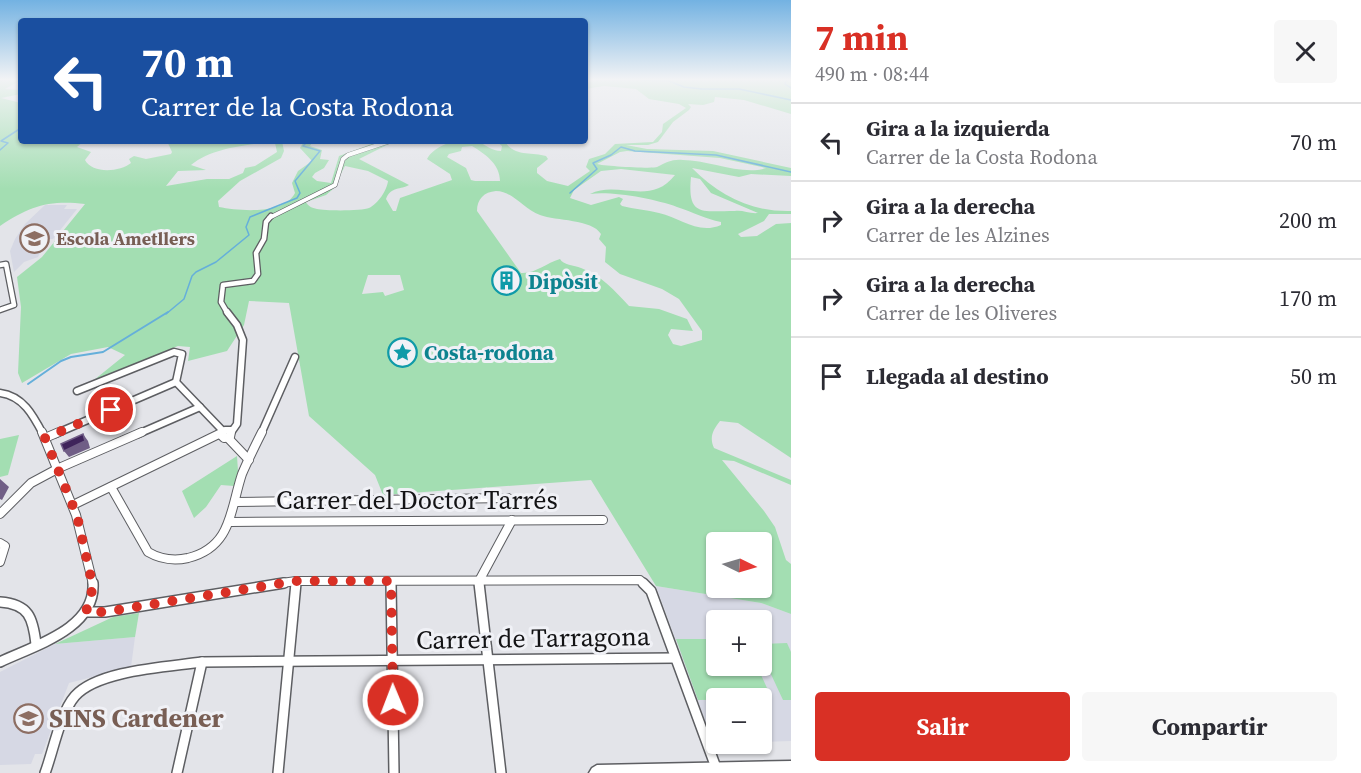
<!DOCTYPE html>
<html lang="es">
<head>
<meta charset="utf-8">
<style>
  :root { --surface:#fff; --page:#f7f7f7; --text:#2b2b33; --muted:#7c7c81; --line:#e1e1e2; --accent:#d93025 }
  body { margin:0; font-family:"Source Serif 4",serif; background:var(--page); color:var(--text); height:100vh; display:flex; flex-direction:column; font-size:22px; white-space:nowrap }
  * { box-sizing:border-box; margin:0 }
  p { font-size:20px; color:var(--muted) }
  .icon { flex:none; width:33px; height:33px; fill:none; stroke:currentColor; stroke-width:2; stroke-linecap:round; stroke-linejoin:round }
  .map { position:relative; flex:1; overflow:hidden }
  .details { display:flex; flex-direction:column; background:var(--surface); width:570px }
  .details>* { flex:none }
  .hud { position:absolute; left:18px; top:18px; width:570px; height:126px; border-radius:6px; box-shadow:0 2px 4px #0004; background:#1a4fa0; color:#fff; overflow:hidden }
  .needle { width:39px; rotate:95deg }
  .controls { position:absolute; left:706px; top:532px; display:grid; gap:12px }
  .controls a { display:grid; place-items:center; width:66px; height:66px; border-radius:6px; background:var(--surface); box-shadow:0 2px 4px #0004; font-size:30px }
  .pin { position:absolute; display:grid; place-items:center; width:51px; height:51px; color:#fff; margin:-26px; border:3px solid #fff; border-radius:50%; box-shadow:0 2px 6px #0007 }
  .me { position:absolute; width:66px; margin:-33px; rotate:359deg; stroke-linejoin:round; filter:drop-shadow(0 0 4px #0008) }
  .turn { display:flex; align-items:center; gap:21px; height:126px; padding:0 24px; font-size:27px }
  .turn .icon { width:78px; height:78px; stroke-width:2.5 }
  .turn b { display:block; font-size:42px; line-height:51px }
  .round { display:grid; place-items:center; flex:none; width:63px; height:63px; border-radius:6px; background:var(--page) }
  .headline { display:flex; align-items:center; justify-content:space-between; height:102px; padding:0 24px }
  h1 { font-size:36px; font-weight:700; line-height:45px; color:var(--accent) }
  .button { display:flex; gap:12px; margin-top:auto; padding:12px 24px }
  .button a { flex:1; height:69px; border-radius:6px; background:var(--accent); color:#fff; font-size:24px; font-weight:700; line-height:69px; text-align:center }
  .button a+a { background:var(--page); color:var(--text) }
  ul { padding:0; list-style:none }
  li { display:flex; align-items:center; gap:18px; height:78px; padding:0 24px; border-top:2px solid var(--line) }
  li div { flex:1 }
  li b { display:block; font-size:22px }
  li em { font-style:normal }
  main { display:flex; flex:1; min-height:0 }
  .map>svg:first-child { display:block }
  .built { fill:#d6d8e4; fill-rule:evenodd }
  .green { fill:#a3deb2; fill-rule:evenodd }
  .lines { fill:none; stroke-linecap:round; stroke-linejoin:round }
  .stream-far1 { stroke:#65afda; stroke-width:1.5 }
  .stream { stroke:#65afda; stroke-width:2 }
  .street-far5-casing { stroke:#5d5e62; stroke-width:4.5 }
  .street-far4-casing { stroke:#5d5e62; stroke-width:5 }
  .street-far3-casing { stroke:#5d5e62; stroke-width:7 }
  .street-far2-casing { stroke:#5d5e62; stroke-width:9 }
  .street-far1-casing { stroke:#5d5e62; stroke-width:10 }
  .street-casing { stroke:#5d5e62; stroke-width:12 }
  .secondary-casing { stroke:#5d5e62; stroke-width:3 }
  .street-far5 { stroke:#fff; stroke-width:3 }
  .street-far4 { stroke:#fff; stroke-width:4 }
  .street-far3 { stroke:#fff; stroke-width:4.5 }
  .street-far2 { stroke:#fff; stroke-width:6 }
  .street-far1 { stroke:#fff; stroke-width:8 }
  .street { stroke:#fff; stroke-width:9 }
  .secondary { fill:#fff; fill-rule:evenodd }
  .shaded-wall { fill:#705e86 }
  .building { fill:#3f245b; stroke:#705e86; stroke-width:1.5 }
  .route { stroke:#d93025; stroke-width:10; stroke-dasharray:0 18 }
  .labels { text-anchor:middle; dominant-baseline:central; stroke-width:6; stroke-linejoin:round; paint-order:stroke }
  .far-education-label { font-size:18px; font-weight:bold; fill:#785e54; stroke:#f0f1f6; text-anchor:start }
  .culture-label { font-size:21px; font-weight:bold; fill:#0d838f; stroke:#f0f1f6; text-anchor:start }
  .near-street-label { font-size:26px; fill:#131315; stroke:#f0f1f6 }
  .near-education-label { font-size:26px; font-weight:bold; fill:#785e54; stroke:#f0f1f6; text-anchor:start }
</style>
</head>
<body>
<main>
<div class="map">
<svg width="791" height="773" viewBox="0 0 791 773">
  <rect width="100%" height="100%" fill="#e3e4e9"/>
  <g class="built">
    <path d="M45,205h22l-3,4h13l-24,30h-6l-9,18 -14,5 -10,10 -4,-21 5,-12 10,-15z"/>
    <path d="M656,586l105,17 30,11v127l-29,1v-43h-45v43h-4zM717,621h45v45h-45z"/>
    <path d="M135,637l-4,30 -62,16 -27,71h-7l-4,10 -31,1v-93l55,-28z"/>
  </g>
  <g class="green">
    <path d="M0,80h21l-16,9 16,1v4l-20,4 20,5v38h63l-7,6 14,5 -6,8c7,14 35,12 46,3l-2,-4 5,-3 12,3 25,-5 1,-2 -5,-11h115l2,10 -3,7 -41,23 -22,20 1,6c21,4 65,8 76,-14l-3,-10 6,-12 14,-10 -12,-13 4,-7h9l-3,5 12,4 -2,9 9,1 -5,8 -9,5 -3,4 5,4 14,2 8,-27 40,-15h16l-36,18 50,26c-8,5 -18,1 -23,14l7,12h3l4,-13 52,-18 -2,-6 -23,-15c8,-15 35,-23 52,-17 7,3 13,9 22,9l1,-5 -6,-5h9c8,16 27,11 41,15l2,3 -11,9v5l10,8 21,5 22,-15 -4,-4 3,-8 16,-5 10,-10 38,-2 9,-10 1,-8 23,-16 -7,-4 -30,-5 -13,-10 -32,-3 -19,3v-6l12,-3h194v34l-47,-14 -29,-3 -1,5 -11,3 -15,-1 3,3 -2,3 -16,12 -15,20 -10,3h-22l21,4 66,2 78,17v8l-40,-2 -12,3 -47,-9c28,28 59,44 99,43v3h-22l-5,7 -26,13 3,3 16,-1 19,-12 15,-1v235l-53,-35 -18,-2c-7,9 -11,16 -6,27l77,32v5l-57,-24 -12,-1 42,51 11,16 11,33 5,4v50l-30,-11 -105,-17 -65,-106 -208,15 -8,-20 -66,-59 -20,-113 -40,-2 -5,24 -17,26 -39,10 2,-14 -12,-1 -84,34 31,-25 -17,-8 -37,7 -49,29 -4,-10 3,-66 -4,-30 25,-20 43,-53c-36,-4 -55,2 -85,22zM268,142l7,1 2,9 -22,14 -10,2 -2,5 -14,6h-22l-41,7 12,-15 28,-1 -15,-5c21,-17 51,-19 77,-23zM472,146c13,8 28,18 28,35h-25l-4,-1 -5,-12 -19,-11 2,-3 12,-3 1,-4zM627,151l93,7 46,10c-23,8 -58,-8 -83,-8 -11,-1 -16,2 -26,7 -4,2 -55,-1 -60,-3l23,-12zM345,166l23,5 20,10c-1,9 -10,23 -19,27 -6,3 -44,3 -52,1 -5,-1 -9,-3 -11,-7l20,-7 7,-6zM621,169l54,6c-25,32 -57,5 -85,19 23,-3 65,5 87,13 16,5 28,12 44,15v3c-23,10 -40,-7 -62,-12 -12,-3 -25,-4 -37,-7l-2,-2 3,-5 -4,-2 -28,8 -21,-7 4,-8 27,-19zM691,177l9,2 11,14 47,20c-8,1 -15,-3 -23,-2 -33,0 -48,6 -44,-34zM496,191c17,0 27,18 44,24 16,6 52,4 61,19l-2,5 7,8 -1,15 15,12 42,15 17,10 23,32v9l-21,6 -8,-2 -5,-9 3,-6 22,2 -6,-12 -28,-10 -30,-3c-15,-16 -27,-30 -48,-38 -7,-3 -18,-3 -21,-9 -14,4 -25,15 -39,14l-44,-62c0,-12 7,-19 19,-20zM368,275h32l4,15 -19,6 -2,-4 -21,2zM717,543h45v45h-45z"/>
    <path d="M19,435l-11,40 -8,2v-38z"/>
    <path d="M237,456l1,15 -4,15 -13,-1 -15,22 -12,11 -12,-27z"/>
    <path d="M139,613l-4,24 -80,7 58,-27z"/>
    <path d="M676,639h41v27h40l15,33 -74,1z"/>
    <path d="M787,643l4,9v48h-8l-21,-45v-11z"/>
  </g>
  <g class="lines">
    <g class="stream-far1">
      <path d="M643,80l26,1 15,6 18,2h37l52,11"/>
      <path d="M786,80l-1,4 6,4"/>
      <path d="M0,150l8,-7 -7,-2 20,-13"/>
      <path d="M570,193l27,-24 -4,-6 18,-8 10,-8 14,4 81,4 75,17"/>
      <path d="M166,314l18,-15 8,-23 4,-4 20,-10 33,-27 -3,-8 4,-10 47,-19 3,-5 -5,-12 25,-30 -17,-5 5,-5"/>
    </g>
    <path class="stream" d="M28,384l33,-23 10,-4 32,-5 65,-40"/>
    <defs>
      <path id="street-far5" d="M388,142l2,-1"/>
      <path id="street-far4" d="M269,218l66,-33 8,-26 5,-4 42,-14"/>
      <g id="street-far3">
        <path d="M0,265l6,-1 8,41 -14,5"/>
        <path d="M228,314l-7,-12 2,-17 30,-4 5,-7 -2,-21 8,-14 2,-17 5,-6"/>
      </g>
      <g id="street-far2">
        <path d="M227,312l10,13 6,15 -6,84 -7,10"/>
        <path d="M176,382l47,49"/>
        <path d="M77,391l97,-39 8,2 -6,28"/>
        <path d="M0,393c23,3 33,22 43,41"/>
        <path d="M55,434l121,-52"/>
        <path d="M138,434l62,-27"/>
        <path d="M222,434l3,-4h6"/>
        <path d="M261,434l34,-77"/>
      </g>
      <g id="street-far1">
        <path d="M42,432l34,83 17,69"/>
        <path d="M221,435l3,3 6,-1 1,-5"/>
        <path d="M45,438l14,-6"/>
        <path d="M228,438l21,22"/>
        <path d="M111,487l37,65c12,7 26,9 40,6 44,-11 42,-48 54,-84 6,-14 13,-28 20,-42"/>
        <path d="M236,502l272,-4"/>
        <path d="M73,505l150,-73"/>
        <path d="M0,514l31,-31 28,-15 83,-36"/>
        <path d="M230,522l373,-2"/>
        <path d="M0,543l5,3 -5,16"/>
        <path d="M391,581v3"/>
        <path d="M275,584l21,-3 344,-1 4,4"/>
        <path d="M296,584v-3"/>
        <path d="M479,584v-3l33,-61"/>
      </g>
      <g id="street">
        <path d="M391,583l3,190"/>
        <path d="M479,583l22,190"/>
        <path d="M643,583l8,8 67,182"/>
        <path d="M0,602c29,2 33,16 36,42"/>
        <path d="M86,612h19l179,-29"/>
        <path d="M0,662c33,-16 96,-33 93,-79"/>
        <path d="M45,773c8,-21 15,-60 30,-77 23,-26 93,-29 127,-34l473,-4"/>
        <path d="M177,773l25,-111"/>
        <path d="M278,773l18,-190"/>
      </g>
      <path id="secondary" d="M791,761v12h-202l3,-5 5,-3z"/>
    </defs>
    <use href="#street-far5" class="street-far5-casing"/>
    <use href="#street-far4" class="street-far4-casing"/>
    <use href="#street-far3" class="street-far3-casing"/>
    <use href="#street-far2" class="street-far2-casing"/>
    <use href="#street-far1" class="street-far1-casing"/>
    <use href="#street" class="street-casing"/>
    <use href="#secondary" class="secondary-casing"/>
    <use href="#street-far5" class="street-far5"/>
    <use href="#street-far4" class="street-far4"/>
    <use href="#street-far3" class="street-far3"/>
    <use href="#street-far2" class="street-far2"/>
    <use href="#street-far1" class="street-far1"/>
    <use href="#street" class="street"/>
    <use href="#secondary" class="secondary"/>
  </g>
  <g class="shaded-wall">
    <path d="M83,434l5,7 2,7 -21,9 -5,-6z"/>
    <path d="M0,479l9,8 -7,13 -2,-1z"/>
  </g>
  <path class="building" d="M83,434l2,7 -21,10 -3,-7z"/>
  <linearGradient id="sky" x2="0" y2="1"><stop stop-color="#73b2e2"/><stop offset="0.42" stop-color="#f2f3f5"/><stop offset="1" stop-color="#f2f3f5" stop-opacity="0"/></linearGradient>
  <rect width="791" height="189" fill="url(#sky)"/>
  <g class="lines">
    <path class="route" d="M111,410l-66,28 32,78 16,71 -7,25h19l191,-31h95l2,119"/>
  </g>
  <defs>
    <symbol id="school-ring" viewBox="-11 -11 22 22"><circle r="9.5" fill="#f0f1f6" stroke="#8d6e63" stroke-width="1.5"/><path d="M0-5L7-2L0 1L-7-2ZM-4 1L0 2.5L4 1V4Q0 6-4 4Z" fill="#8d6e63"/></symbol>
    <symbol id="building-ring" viewBox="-11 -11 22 22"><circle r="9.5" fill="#f0f1f6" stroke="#0f9aa8" stroke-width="1.5"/><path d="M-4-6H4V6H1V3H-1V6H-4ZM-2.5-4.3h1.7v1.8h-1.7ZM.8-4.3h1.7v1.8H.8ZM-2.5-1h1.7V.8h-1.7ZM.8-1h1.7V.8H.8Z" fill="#0f9aa8"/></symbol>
    <symbol id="sight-ring" viewBox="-11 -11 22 22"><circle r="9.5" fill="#f0f1f6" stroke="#0f9aa8" stroke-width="1.5"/><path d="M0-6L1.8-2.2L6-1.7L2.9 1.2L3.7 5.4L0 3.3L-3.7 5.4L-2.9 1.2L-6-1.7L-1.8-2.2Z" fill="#0f9aa8"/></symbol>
  </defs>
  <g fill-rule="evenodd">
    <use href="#school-ring" x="18" y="222" width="33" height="33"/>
    <use href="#building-ring" x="490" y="264" width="33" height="33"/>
    <use href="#sight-ring" x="386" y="336" width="33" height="33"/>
    <use href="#school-ring" x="12" y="702" width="33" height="33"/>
  </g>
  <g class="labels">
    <g class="far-education-label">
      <text x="56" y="238">Escola Ametllers</text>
    </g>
    <g class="culture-label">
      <text x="528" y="281">Dipòsit</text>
      <text x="424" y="352">Costa-rodona</text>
    </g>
    <g class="near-street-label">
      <text x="417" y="500">Carrer del Doctor Tarrés</text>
      <text transform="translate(533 638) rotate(-1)">Carrer de Tarragona</text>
    </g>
    <g class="near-education-label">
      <text x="49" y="718">SINS Cardener</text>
    </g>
  </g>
</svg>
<div class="controls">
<a><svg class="needle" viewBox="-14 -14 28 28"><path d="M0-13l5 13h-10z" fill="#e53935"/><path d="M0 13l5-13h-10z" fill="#7c7c81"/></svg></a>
<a>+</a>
<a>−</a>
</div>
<div class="pin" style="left:111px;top:410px;background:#d93025"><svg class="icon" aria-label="arrive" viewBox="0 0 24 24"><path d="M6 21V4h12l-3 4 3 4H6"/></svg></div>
<svg class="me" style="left:393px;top:700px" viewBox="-20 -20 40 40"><circle r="17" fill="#d93025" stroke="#fff" stroke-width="3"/><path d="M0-11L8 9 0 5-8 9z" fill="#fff"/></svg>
<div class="hud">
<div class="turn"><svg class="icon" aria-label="left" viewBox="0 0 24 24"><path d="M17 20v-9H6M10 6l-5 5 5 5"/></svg><div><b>70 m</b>Carrer de la Costa Rodona</div></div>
</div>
</div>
<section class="details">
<div class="headline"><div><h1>7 min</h1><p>490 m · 08:44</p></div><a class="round"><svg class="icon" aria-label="close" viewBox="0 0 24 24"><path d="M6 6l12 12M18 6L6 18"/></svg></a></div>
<ul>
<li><svg class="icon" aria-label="left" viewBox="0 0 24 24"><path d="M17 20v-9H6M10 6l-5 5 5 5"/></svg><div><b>Gira a la izquierda</b><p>Carrer de la Costa Rodona</p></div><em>70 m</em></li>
<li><svg class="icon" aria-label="right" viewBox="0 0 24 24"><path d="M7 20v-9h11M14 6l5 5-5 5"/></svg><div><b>Gira a la derecha</b><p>Carrer de les Alzines</p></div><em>200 m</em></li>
<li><svg class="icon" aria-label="right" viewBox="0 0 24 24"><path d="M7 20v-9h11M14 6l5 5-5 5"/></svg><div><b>Gira a la derecha</b><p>Carrer de les Oliveres</p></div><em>170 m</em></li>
<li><svg class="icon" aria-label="arrive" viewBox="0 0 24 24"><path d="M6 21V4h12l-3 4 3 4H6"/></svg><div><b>Llegada al destino</b></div><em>50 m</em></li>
</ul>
<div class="button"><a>Salir</a><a>Compartir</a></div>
</section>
</main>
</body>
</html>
